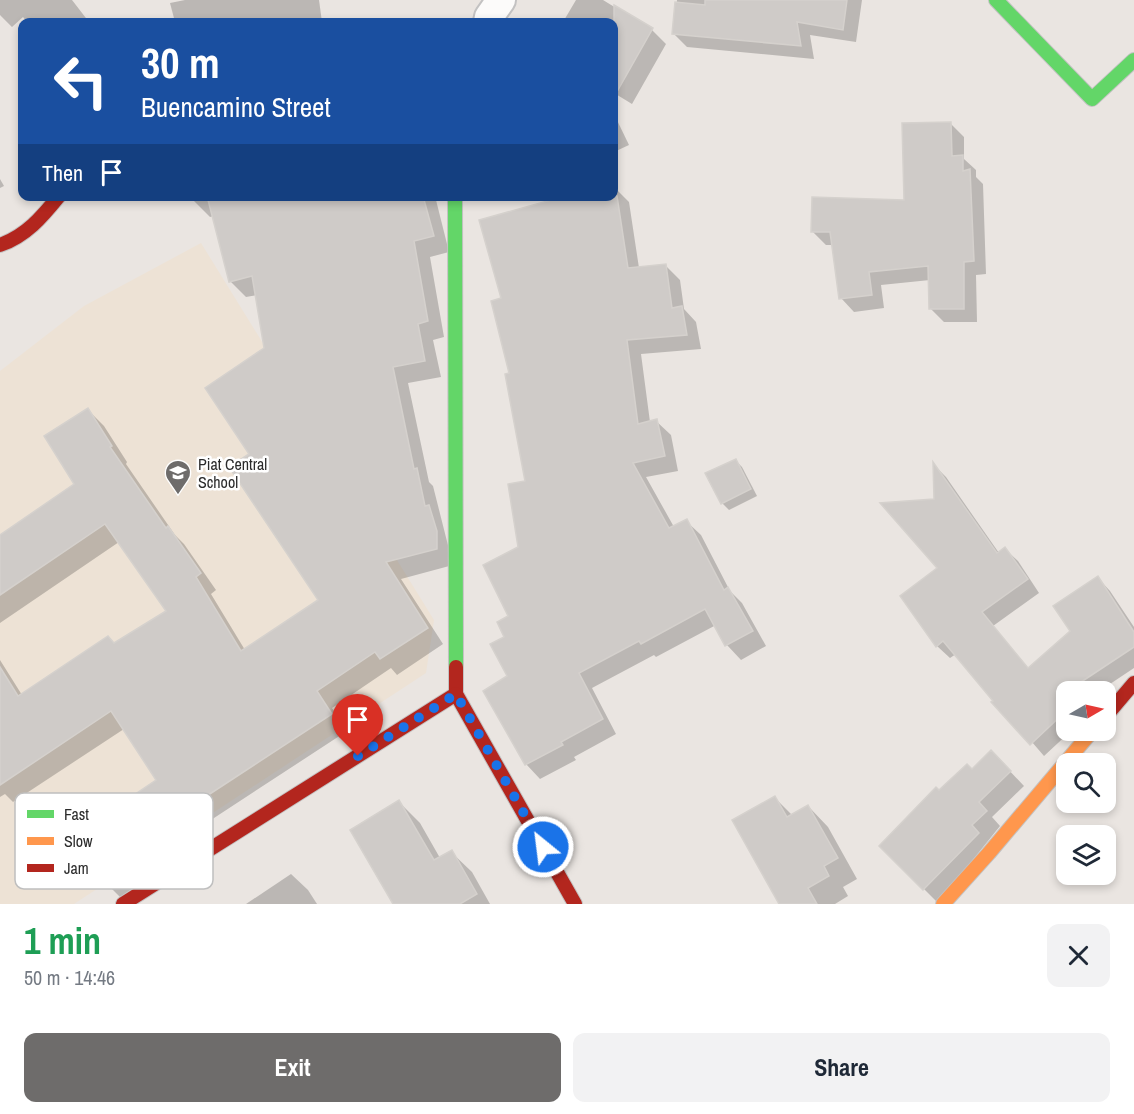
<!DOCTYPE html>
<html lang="en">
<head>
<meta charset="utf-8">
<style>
  :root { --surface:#fff; --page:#f2f2f3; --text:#1f2937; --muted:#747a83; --accent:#6e6c6b }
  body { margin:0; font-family:"Archivo Narrow",sans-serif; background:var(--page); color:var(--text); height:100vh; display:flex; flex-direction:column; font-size:22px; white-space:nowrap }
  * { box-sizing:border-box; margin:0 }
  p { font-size:20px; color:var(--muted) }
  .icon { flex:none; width:33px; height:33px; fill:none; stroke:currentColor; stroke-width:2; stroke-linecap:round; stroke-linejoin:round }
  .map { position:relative; height:904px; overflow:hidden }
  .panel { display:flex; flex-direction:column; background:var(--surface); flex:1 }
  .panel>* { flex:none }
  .banner { position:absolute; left:18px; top:18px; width:600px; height:183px; border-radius:12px; box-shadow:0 3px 9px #0003; background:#1a4fa0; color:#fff; overflow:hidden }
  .needle { width:39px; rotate:81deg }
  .fabs { position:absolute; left:1056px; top:681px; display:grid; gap:12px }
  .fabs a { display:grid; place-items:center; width:60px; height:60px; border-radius:12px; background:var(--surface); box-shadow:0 3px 9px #0003; font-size:30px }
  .pin { position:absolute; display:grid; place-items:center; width:51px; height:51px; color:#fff; margin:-62px -26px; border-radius:50% 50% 50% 0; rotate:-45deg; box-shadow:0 0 6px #0007 }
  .pin .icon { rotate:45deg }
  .me { position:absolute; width:66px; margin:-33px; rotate:331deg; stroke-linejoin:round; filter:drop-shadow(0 0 4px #0008) }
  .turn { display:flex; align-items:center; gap:21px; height:126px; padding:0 24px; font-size:27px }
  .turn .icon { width:78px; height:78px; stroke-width:2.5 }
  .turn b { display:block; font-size:42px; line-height:51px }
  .then { display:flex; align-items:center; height:57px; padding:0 24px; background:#0003; gap:12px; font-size:22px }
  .round { display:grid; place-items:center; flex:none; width:63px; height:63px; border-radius:12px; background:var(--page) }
  .headline { display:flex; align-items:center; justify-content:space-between; height:102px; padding:0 24px }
  h1 { font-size:36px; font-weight:700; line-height:45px; color:#1e9e55 }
  .button { display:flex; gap:12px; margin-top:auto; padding:12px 24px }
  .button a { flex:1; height:69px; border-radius:12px; background:var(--accent); color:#fff; font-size:24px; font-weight:700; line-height:69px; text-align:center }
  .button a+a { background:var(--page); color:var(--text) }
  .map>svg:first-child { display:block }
  .education { fill:#ede2d5 }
  .shadow { fill:#0003 }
  .building { fill:#cfcbc8; stroke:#d5d1cd; stroke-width:1.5 }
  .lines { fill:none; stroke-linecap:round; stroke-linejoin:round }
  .street-casing { stroke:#c3c2c2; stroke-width:32 }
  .fast-casing { stroke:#c3c2c2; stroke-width:16 }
  .slow-casing { stroke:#c3c2c2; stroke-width:16 }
  .jam-casing { stroke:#c3c2c2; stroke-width:16 }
  .street { stroke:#fcfbfa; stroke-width:28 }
  .fast { stroke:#63d668; stroke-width:14 }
  .slow { stroke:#ff974d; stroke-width:14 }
  .jam { stroke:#b3261e; stroke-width:14 }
  .route { stroke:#1a73e8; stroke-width:10; stroke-dasharray:0 18 }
  .labels { text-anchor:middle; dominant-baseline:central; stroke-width:5; stroke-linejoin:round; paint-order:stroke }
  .poi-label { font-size:16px; fill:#2b2b2b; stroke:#fff; text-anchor:start }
  .key { fill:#fff; stroke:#bfbfbf; stroke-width:1.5 }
  .key-label { font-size:16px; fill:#2b2b2b }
</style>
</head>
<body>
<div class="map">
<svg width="1134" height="904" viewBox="0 0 1134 904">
  <rect width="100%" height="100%" fill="#eae5e1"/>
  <path class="education" d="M201,243l233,377 -8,53 -352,231h-74v-533l84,-65z"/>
  <g class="shadow">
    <path d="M0,0h72l17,22h-62l-4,-5 -11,10 -12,-12z"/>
    <path d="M185,0h134l3,22h-147l-5,-19z"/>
    <path d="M576,0h27l49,30 14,14 -34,60 -18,-11v-71h-51z"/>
    <path d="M677,0h185l-6,42 -46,-7 4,24 -127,-12 -13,-13z"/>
    <path d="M614,114l15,31 -15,7z"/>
    <path d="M950,123l14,14v22l12,11v7l7,7 3,90 -10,1 1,47h-33l-14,-14v-28l-49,5 3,23 -30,4 -13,-14 -7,-53h-8l-14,-14 94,-30z"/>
    <path d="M0,179l4,7 -4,2z"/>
    <path d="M614,187l15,15 10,66 26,-3 15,15 4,29 12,13 5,27 -60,5 9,68 6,-1 15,14 7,36 -32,6 28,50 12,-6 15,14 29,56 12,12 24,43 -25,14 -14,-15 -11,-20 -60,32 -2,-2 -62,33 24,46 -42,23 2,3 -36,19 -14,-15 -17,-87 -3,-40 20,-155 -15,-108 -8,-75 111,-103z"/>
    <path d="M193,196h242l14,56 -19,5 14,80 -11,3 8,37 -33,6 21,99 4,4 20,79 -52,14 42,65 -46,31 -6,-7 -59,40 15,23 -191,125 8,11 -44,30 -16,-16 54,-101 -34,-51 -111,73 -8,-8 -5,3v-137l22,35 93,-51 53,-32 -49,-70 -119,81v-87l76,-52 12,-74 16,16 23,36 -1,2 49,71 9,9 32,46 -5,4 34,56 75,-49 -69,-147 15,-105 -9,-54 -11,2 -16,-16 -16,-65 -4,1 -16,-16z"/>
    <path d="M735,460l7,7 15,29 -28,14 -7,-7z"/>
    <path d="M935,466l11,11 53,76 6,-4 13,12 21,32 -46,33 36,43 43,-38 26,-53 12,13 24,36v41l-36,24h-32v38h6l-28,26 -88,-102 -6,4 -13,-12 3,-77z"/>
    <path d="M1005,766l19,20 -32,31 8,9 -62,77 -57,-57 58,-54 33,-21z"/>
    <path d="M775,798l17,17 16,-9 20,21 29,52 -14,8 5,9 -13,8h-54z"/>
    <path d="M399,802l21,21 20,35 11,-6 21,20 18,32h-95z"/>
    <path d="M291,874l17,16 9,14h-71z"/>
  </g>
  <g class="building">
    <path d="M705,0h142l-4,30 -46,-8 4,24 -129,-12 3,-32 30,3z"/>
    <path d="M614,5l39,23 -39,69z"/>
    <path d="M951,122l1,34 11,-1v16l7,-2 4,92 -10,1v47h-35l-1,-43 -59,6 3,23 -33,4 -9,-67h-19l1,-35 92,3 -2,-77z"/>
    <path d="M207,196h216l11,40 -20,5 14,80 -10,3 7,37 -32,6 21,102 3,-1 8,38 4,-1 8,26v18l-51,13 42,66 -48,31 -5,-7 -58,39 15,23 -191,125 8,11 -46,32 -30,-46 83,-56 -45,-69 -111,74v-118l18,29 90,-60 6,7 52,-32 -61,-87 -105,71v-60l74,-51 -30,-48 44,-28 24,38 -2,1 56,81 2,-2 33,47 -5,4 45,74 77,-51 -89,-133 20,-13 -44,-66 59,-40 -12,-72 -23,6z"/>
    <path d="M565,196h52l11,72 38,-4 6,44 10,-2 5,29 -60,5 11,84 19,-5 8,37 -32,7 36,65 18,-9 37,71 4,-3 25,44 -28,15 -20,-37 -64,35 -2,-3 -60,32 24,46 -42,23 2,3 -38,20 -42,-74 24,-15 -17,-32 14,-7 -7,-15 11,-6 -25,-51 35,-18 -10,-63 17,-3 -20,-107 4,-1 -18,-72 10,-3 -22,-78z"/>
    <path d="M736,459l15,30 -30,15 -16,-31z"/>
    <path d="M933,462l64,91 8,-6 23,32 -46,33 46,56 42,-37 -17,-25 45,-30 36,56v15l-68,45v19l-36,34 -39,-43 2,-1 -50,-60 -7,6 -36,-51 37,-28 -57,-65 54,-4z"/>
    <path d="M991,750l20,21 -32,31 8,9 -15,14 7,8 -56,57 -44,-44 57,-59 3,3 28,-26 5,5z"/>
    <path d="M775,796l12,21 21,-12 30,53 -14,8 5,10 -21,12 9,16h-38l-47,-84z"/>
    <path d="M399,800l35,60 18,-10 25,44 -17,10h-67l-43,-74z"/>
  </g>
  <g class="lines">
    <defs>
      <path id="street" d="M488,22l1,-5 12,-17"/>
      <g id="fast">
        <path d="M996,0l96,99 42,-39"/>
        <path d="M455,196l1,471"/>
      </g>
      <path id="slow" d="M943,904l46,-51 104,-123"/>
      <g id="jam">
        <path d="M0,245c26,-9 42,-28 59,-49"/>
        <path d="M456,667v27l119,210"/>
        <path d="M1106,716l28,-33"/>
        <path d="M123,904l333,-210"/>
      </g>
    </defs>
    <use href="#street" class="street-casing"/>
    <use href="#fast" class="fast-casing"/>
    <use href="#slow" class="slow-casing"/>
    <use href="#jam" class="jam-casing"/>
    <use href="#street" class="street"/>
    <use href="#fast" class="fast"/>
    <use href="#slow" class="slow"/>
    <use href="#jam" class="jam"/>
  </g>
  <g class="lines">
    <path class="route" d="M358,756l98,-62 87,153"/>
  </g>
  <defs>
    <symbol id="school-pin" viewBox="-11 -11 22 30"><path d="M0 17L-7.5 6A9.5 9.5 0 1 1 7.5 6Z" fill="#6e6c6b" stroke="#fff"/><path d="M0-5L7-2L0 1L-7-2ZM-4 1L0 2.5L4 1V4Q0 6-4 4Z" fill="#fff"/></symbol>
  </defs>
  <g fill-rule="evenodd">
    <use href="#school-pin" x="163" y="458" width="30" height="40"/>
  </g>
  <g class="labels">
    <g class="poi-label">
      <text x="198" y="464">Piat Central<tspan x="198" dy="18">School</tspan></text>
    </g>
  </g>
  <rect x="15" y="793" width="198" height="96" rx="9" class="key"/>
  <rect x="27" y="810" width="27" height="8" fill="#63d668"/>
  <rect x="27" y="837" width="27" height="8" fill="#ff974d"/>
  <rect x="27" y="864" width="27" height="8" fill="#b3261e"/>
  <g class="key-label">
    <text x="64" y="820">Fast</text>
    <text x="64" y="847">Slow</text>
    <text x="64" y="874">Jam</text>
  </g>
</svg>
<div class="fabs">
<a><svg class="needle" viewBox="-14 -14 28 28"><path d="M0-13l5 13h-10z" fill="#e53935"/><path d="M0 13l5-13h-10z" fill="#747a83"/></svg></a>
<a><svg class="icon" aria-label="search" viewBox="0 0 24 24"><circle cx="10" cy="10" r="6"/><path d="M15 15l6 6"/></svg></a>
<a><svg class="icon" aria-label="layers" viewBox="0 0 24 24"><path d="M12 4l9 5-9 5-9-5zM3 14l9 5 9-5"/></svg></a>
</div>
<div class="pin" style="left:358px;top:756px;background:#d93025"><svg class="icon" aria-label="arrive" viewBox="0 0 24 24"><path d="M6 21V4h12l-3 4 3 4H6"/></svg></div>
<svg class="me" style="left:543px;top:847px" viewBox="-20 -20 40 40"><circle r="17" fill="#1a73e8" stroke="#fff" stroke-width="3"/><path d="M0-11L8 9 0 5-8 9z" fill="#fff"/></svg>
<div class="banner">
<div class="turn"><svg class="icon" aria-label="left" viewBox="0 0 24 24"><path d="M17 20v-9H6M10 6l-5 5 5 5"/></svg><div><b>30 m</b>Buencamino Street</div></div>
<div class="then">Then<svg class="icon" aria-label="arrive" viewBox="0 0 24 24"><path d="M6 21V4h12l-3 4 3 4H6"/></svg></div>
</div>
</div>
<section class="panel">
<div class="headline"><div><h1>1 min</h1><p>50 m · 14:46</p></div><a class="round"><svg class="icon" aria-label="close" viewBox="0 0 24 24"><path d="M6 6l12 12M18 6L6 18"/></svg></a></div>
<div class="button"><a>Exit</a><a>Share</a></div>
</section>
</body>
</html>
